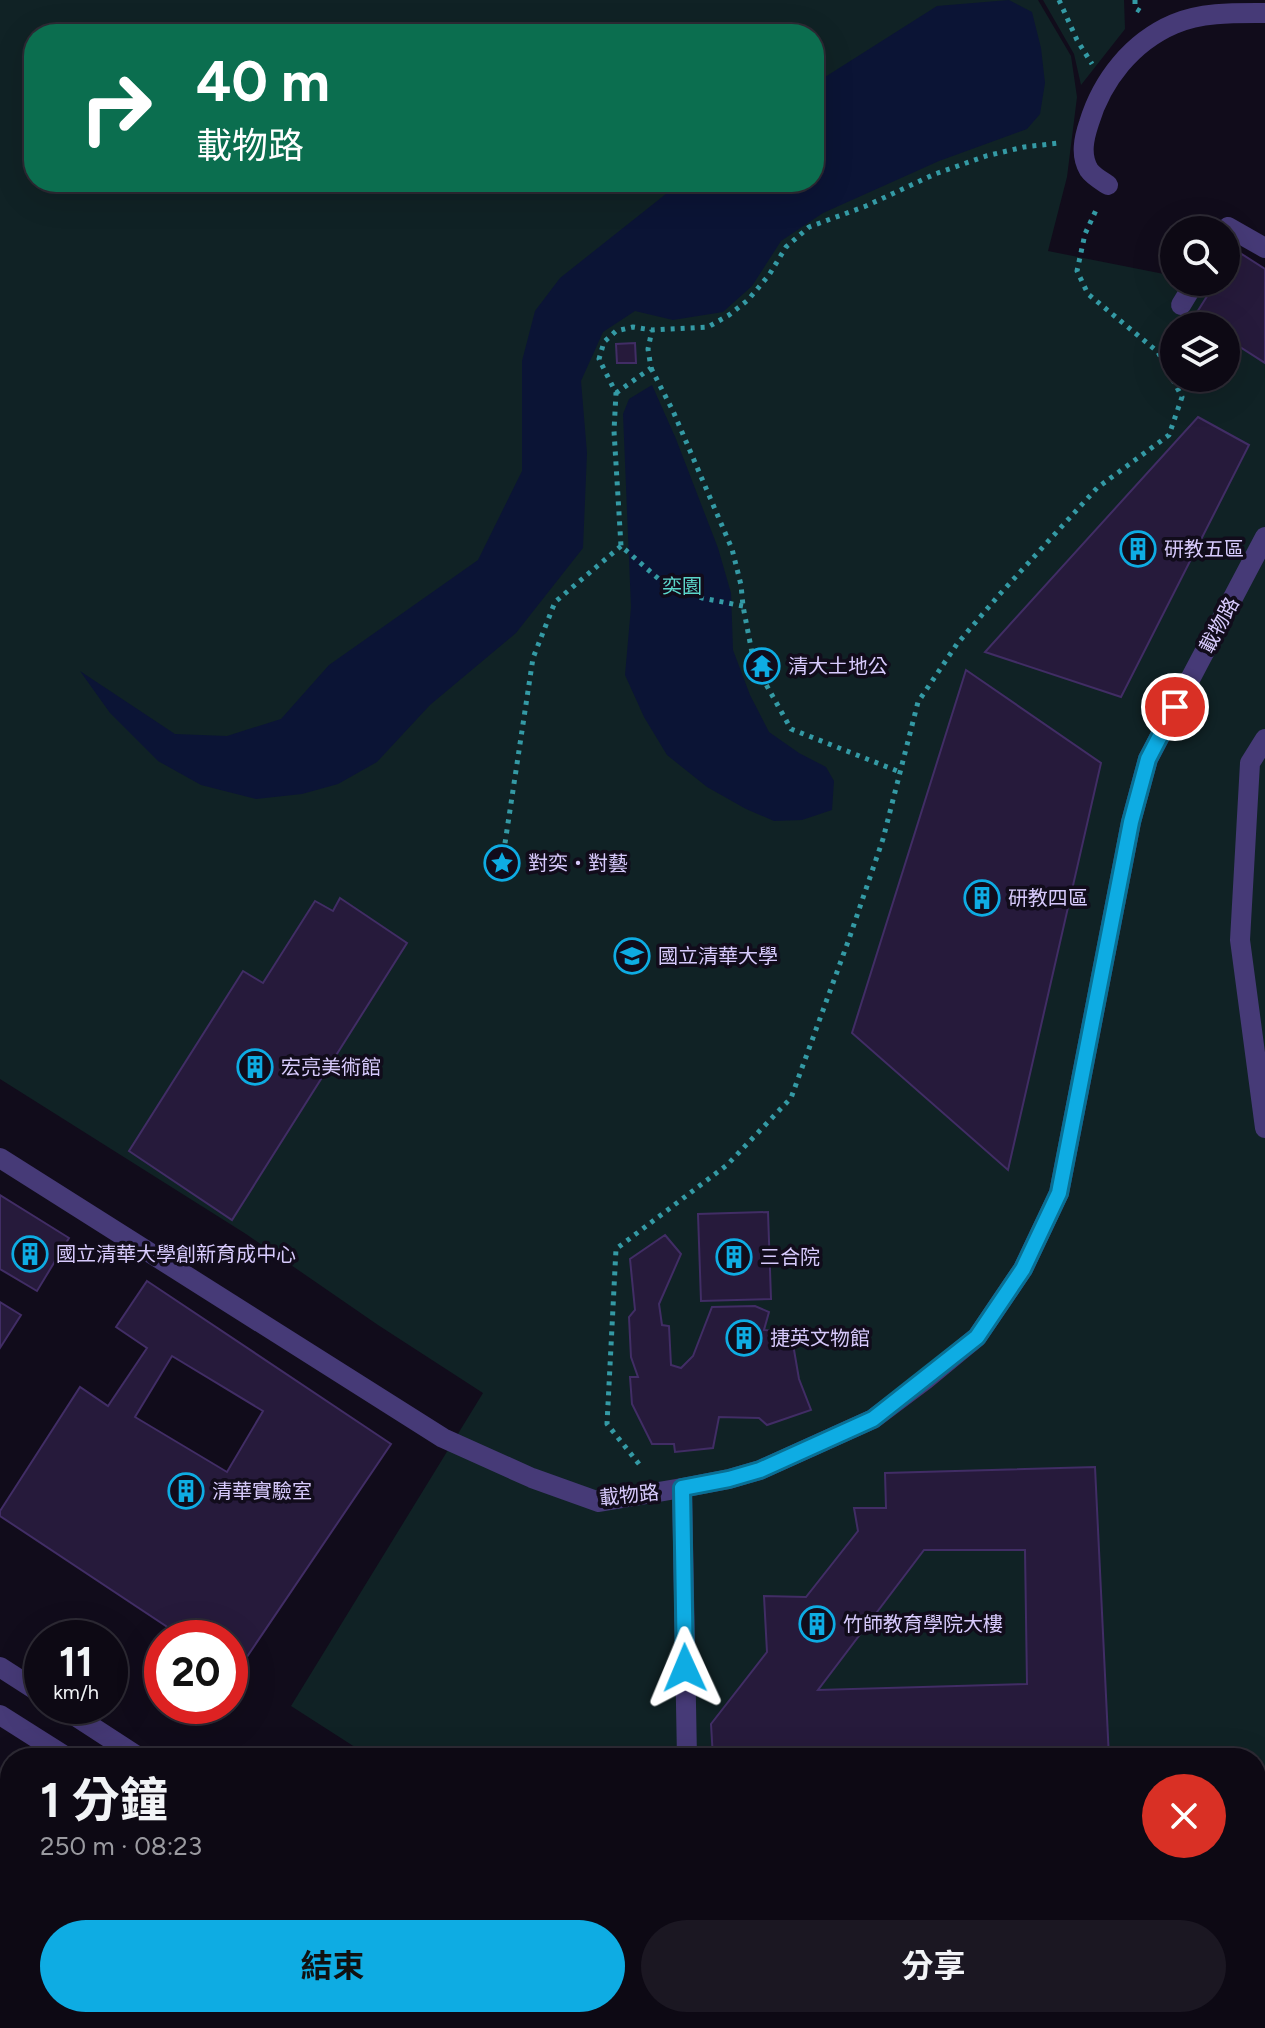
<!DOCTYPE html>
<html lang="zh-TW">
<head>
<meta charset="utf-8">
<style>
  :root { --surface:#0d0914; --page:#1b1722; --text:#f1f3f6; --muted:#9a9aa0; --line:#2d2a34; --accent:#0eace3 }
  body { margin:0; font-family:Figtree,"Noto Sans TC",sans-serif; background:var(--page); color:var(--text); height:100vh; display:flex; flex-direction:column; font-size:30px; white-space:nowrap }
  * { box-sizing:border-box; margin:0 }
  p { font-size:26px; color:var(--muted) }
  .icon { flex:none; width:44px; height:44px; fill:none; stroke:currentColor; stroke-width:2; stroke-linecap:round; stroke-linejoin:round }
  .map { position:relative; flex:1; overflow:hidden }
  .drawer { position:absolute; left:0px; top:1748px; width:1266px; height:280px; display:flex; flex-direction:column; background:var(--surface); border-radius:32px 32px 0 0; box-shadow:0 8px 32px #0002,0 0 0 2px var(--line) }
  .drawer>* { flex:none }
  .guide { position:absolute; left:24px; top:24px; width:800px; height:168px; border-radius:32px; box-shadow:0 8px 32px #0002,0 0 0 2px var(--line); background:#0b6e4f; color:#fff; overflow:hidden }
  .fabs { position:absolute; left:1160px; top:216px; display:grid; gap:16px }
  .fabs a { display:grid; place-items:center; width:80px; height:80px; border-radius:50%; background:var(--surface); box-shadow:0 8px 32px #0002,0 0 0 2px var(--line); font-size:40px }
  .speed { position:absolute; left:24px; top:1620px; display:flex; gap:16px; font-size:40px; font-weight:700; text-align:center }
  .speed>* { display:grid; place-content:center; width:104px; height:104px; border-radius:50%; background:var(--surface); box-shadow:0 8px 32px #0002,0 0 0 2px var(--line); line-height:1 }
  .speed small { font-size:20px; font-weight:400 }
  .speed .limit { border:12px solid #d22; background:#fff; color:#111 }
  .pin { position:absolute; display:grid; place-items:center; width:68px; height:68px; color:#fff; margin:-34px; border:4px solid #fff; border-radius:50%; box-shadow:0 2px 8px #0007 }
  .me { position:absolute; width:88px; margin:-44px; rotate:359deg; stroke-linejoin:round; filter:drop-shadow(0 0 6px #0008) }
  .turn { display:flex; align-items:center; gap:28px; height:168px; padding:0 40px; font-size:36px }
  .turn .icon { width:104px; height:104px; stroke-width:2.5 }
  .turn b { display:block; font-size:56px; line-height:68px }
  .round { display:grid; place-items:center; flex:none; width:84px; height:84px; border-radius:42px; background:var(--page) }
  .overview { display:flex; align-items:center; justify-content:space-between; height:136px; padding:0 40px }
  h1 { font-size:48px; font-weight:700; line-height:60px }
  .button { display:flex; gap:16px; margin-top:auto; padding:16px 40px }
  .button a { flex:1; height:92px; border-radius:48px; background:var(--accent); color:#111; font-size:32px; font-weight:700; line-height:92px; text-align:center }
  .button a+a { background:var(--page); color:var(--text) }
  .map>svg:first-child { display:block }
  .green { fill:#102225; fill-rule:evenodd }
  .water { fill:#0b1435 }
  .building { fill:#261a3b; stroke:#412d65; stroke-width:2; fill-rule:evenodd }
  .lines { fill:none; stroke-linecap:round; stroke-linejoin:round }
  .path { stroke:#349aa5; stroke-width:5; stroke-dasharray:4 6; stroke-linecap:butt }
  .minor { stroke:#463a77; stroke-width:20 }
  .route-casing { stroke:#097094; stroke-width:20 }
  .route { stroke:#0eace3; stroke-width:14 }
  .labels { text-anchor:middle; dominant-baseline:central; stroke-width:7; stroke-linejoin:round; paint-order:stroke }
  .poi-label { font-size:20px; fill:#d7cafc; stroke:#110c1b; text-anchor:start }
  .park-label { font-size:20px; fill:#5cd6ca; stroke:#110c1b }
  .street-label { font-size:20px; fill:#d7cafc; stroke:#110c1b }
</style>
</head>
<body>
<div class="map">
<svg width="1265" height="2028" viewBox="0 0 1265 2028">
  <rect width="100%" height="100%" fill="#110c1b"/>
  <g class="green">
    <path d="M0,0h1038l33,56 6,41 -10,80 -19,74 126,25v6h33l58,11v1614l-9,1v-150h-884l-81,-52 192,-313 -105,-68 -132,-91 -246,-155zM34,34h780v148h-780zM1174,326h52v52h-52z"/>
    <path d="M1043,0h81l1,29 -44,56 -7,-31z"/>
  </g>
  <g class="water">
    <path d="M1009,0l23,12 9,36 4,35 -5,31 -13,15 -88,32 -116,52 -42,28 -29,45 -29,26 -50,8 -38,-9 -32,21 -22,49 6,72 -4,95 -67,85 -86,72 -53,57 -39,22 -36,10 -46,5 -55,-14 -43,-24 -48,-48 -30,-42 95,63 52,2 54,-17 48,-54 149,-105 44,-89v-110l13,-50 25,-33 121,-96h133v-98l123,-78z"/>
    <path d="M652,385l24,54 42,109 13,45 2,57 17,45 19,37 30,21 27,14 8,14 -2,29 -30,10 -28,1 -28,-12 -39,-22 -40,-32 -23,-38 -19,-42 6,-68 -8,-193 6,-15z"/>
  </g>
  <g class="building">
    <path d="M1237,251l28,18v94l-39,-25v-12h-18l-14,-9 22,-35h10v-15z"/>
    <path d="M635,343l1,20h-19l-1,-19z"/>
    <path d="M1198,417l51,28 -128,252 -136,-45z"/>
    <path d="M966,670l135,93 -93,407 -156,-137z"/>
    <path d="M340,898l67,45 -175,277 -103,-69 114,-180 20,12 52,-82 18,10z"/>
    <path d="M0,1195l69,43 -32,53 -37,-22z"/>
    <path d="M768,1212l3,87 -70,2 -3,-87z"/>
    <path d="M665,1235l16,19 -22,50 3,21 7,1 2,39 10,3 12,-12 19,-49 43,-1 14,6 -5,18 19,2 10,12 6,35 12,31 -44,15 -8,-7 -40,-1 -6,31 -38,4 -1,-8h-22l-20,-40 -2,-27h8l-7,-20 -2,-40 6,-7 -5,-51z"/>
    <path d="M147,1281l244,163 -155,229 -6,-4v-31h-46l-184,-122v-5l80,-124 28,19 39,-58 -31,-21zM172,1356l91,55 -36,61 -92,-55z"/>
    <path d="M0,1302l21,13 -21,33z"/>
    <path d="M1095,1467l14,291h-396l-2,-34 56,-72 -3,-56 42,1 52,-66 -4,-23h32l-1,-35zM924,1550h101l2,134 -209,6z"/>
  </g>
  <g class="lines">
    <g class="path">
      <path d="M1059,0l18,40 15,24"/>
      <path d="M1135,0v8l8,5"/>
      <path d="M651,368l22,43 59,138 9,36 2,21 11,57 37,66 109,43"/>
      <path d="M616,393l35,-25 -3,-19 4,-19"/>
      <path d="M743,606l-41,-8 -41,-17 -40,-35 -7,-115 2,-38 -17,-34 5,-17 12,-11 17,-4 19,3 56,-3 21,-12 19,-15 21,-25 17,-28 23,-20 57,-21 69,-32 51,-18 38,-9 35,-4"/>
      <path d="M502,863l31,-205 22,-56 66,-56"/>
      <path d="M639,1464l-32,-40 9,-175 111,-84 64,-67 58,-159 34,-100 35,-137 39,-58 42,-49 98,-107 72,-53 13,-38 -24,-45 -70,-58 -11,-23 8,-37 12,-26"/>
    </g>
    <g class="minor">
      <path d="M1108,185c-6,-4 -15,-9 -19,-15 -9,-15 -5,-32 0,-47 13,-43 43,-81 85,-99 28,-12 62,-11 91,-11"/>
      <path d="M1225,230l3,-3 37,21"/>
      <path d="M1181,305l14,-23"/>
      <path d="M1265,739l-15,24 -10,177 25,188"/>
      <path d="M0,1158l443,280 89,40 67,24 83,-14 47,-9 31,-9 113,-51 52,-39 52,-43 46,-68 36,-76 72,-371 17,-63 117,-222"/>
      <path d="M682,1488l5,270"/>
      <path d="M0,1667l42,27"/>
      <path d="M60,1706l80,52"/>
      <path d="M0,1715l68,43"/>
      <path d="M1256,1867l9,-4"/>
      <path d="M1256,1931h9"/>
      <path d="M1256,1971h9"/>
      <path d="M0,2014l22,14"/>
      <path d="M1194,2018v10"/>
      <path d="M1243,2018v10"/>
      <path d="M683,2028l1,-10"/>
    </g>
  </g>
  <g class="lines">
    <defs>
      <path id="route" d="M685,1668l-3,-180 47,-9 31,-9 113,-51 104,-82 46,-68 36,-76 72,-371 17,-63 27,-52"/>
    </defs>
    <use href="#route" class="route-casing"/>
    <use href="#route" class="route"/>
  </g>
  <defs>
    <symbol id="building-ring" viewBox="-11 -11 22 22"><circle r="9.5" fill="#110c1b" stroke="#0eace3" stroke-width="1.5"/><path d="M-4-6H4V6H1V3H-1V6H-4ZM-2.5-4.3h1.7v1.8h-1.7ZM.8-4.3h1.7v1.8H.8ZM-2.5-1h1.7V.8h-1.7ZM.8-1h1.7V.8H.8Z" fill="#0eace3"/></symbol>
    <symbol id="temple-ring" viewBox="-11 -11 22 22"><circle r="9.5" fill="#110c1b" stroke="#0eace3" stroke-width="1.5"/><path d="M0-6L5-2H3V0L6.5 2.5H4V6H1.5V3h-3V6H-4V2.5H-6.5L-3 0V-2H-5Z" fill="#0eace3"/></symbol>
    <symbol id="sight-ring" viewBox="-11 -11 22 22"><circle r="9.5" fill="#110c1b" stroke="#0eace3" stroke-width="1.5"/><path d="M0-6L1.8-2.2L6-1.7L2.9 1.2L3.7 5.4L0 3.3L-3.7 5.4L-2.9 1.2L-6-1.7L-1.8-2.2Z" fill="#0eace3"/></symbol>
    <symbol id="university-ring" viewBox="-11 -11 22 22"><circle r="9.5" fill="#110c1b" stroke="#0eace3" stroke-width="1.5"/><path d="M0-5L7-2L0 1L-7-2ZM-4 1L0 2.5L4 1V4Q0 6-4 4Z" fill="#0eace3"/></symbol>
  </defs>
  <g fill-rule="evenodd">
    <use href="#building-ring" x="1118" y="529" width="40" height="40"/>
    <use href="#temple-ring" x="742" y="646" width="40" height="40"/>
    <use href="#sight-ring" x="482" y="843" width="40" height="40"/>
    <use href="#building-ring" x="962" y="878" width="40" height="40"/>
    <use href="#university-ring" x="612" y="936" width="40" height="40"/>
    <use href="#building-ring" x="235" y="1047" width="40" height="40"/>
    <use href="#building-ring" x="10" y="1234" width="40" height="40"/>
    <use href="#building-ring" x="714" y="1237" width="40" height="40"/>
    <use href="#building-ring" x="724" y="1318" width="40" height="40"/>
    <use href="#building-ring" x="166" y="1471" width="40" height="40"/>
    <use href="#building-ring" x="797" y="1604" width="40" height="40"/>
  </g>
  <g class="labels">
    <g class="poi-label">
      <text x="1164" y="549">研教五區</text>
      <text x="788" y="666">清大土地公</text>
      <text x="528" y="863">對奕‧對藝</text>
      <text x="1008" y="898">研教四區</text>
      <text x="658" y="956">國立清華大學</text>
      <text x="281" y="1067">宏亮美術館</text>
      <text x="56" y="1254">國立清華大學創新育成中心</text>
      <text x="760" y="1257">三合院</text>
      <text x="770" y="1338">捷英文物館</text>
      <text x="212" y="1491">清華實驗室</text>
      <text x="843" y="1624">竹師教育學院大樓</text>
    </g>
    <g class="park-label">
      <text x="682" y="586">奕園</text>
    </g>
    <g class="street-label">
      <text transform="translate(1219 625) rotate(-62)">載物路</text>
      <text transform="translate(629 1495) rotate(-6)">載物路</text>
    </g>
  </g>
</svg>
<div class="fabs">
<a><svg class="icon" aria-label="search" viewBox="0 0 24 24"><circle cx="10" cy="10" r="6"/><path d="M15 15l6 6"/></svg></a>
<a><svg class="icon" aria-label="layers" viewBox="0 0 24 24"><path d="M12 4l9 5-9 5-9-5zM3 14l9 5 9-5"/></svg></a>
</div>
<div class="speed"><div>11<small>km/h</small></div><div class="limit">20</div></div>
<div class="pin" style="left:1175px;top:707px;background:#d93025"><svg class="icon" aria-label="arrive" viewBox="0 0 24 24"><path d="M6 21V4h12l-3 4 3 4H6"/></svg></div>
<svg class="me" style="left:685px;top:1668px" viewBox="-20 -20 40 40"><path d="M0-17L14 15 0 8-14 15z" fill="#0eace3" stroke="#fff" stroke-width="4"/></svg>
<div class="guide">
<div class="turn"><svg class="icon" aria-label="right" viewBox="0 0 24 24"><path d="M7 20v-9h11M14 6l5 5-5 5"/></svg><div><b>40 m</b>載物路</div></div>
</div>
<section class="drawer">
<div class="overview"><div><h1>1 分鐘</h1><p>250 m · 08:23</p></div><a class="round" style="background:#d93025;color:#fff"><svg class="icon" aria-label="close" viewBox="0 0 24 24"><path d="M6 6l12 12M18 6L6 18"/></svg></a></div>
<div class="button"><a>結束</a><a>分享</a></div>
</section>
</div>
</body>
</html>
